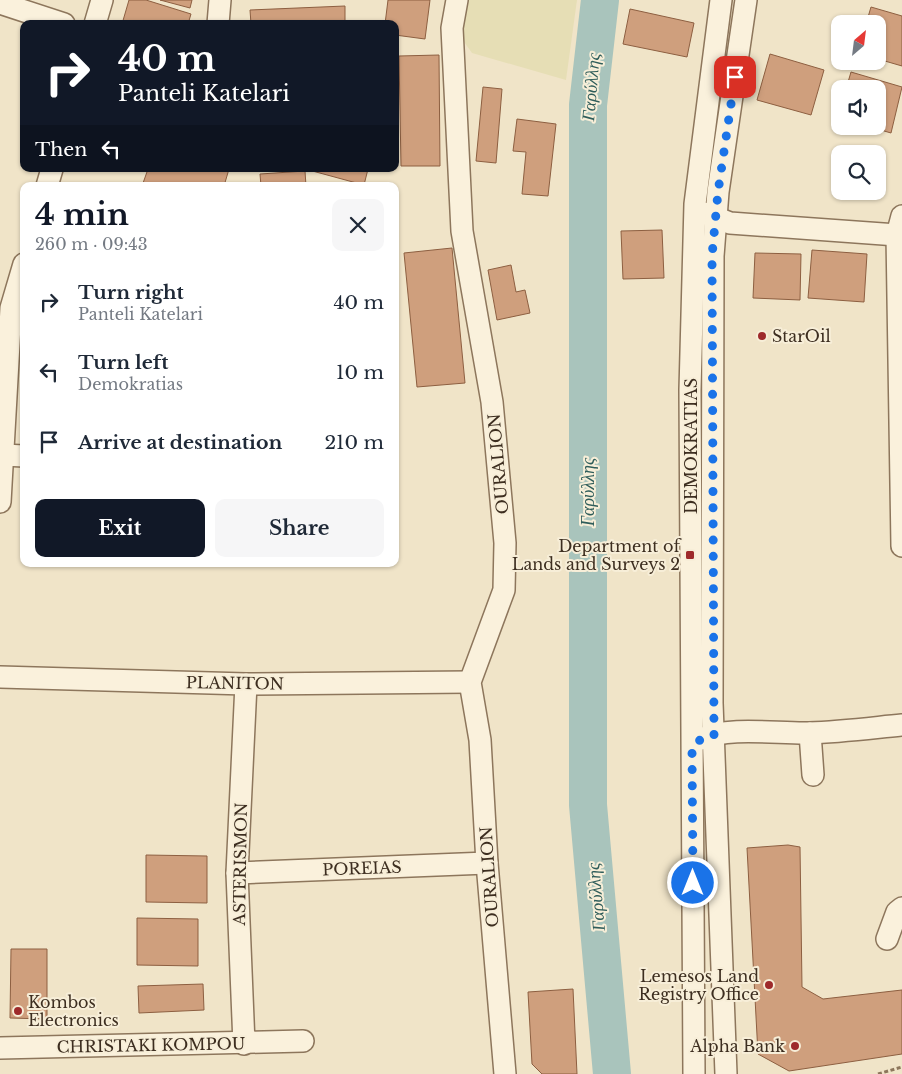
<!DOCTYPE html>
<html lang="en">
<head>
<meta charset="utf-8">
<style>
  :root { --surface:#fff; --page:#f6f6f7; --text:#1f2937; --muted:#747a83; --accent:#111827 }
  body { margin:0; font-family:"Libre Baskerville",serif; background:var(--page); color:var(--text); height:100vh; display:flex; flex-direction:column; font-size:19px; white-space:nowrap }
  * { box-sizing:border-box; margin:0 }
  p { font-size:16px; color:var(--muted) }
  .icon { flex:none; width:28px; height:28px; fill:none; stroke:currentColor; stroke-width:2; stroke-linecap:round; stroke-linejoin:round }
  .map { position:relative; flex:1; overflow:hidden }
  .details { position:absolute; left:20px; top:182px; width:379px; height:385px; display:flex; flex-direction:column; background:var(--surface); border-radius:10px; box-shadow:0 1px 4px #0004 }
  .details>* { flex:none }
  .top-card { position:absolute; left:20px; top:20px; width:379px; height:152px; border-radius:10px; box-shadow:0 1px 4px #0004; background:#111827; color:#fff; overflow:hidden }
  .needle { width:32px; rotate:28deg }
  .tools { position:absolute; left:831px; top:15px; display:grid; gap:10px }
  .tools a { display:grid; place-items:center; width:55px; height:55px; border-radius:10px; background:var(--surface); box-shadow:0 1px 4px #0004; font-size:25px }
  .pin { position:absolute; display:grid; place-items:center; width:42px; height:42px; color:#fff; margin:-21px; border-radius:10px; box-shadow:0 2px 8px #0006 }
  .me { position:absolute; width:55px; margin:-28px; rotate:0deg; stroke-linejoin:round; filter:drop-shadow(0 0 4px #0008) }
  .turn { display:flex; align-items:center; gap:18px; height:105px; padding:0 15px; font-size:22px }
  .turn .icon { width:65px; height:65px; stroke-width:2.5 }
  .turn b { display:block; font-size:35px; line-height:42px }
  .then { display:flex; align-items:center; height:48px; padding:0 15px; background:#0003; gap:10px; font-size:19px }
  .round { display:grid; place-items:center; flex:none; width:52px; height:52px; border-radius:10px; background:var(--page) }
  .summary { display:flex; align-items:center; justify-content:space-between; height:85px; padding:0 15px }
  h1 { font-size:30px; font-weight:700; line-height:38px; color:var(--accent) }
  .primary-button { display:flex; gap:10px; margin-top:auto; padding:10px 15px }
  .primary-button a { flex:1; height:58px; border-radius:10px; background:var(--accent); color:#fff; font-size:20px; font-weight:700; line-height:58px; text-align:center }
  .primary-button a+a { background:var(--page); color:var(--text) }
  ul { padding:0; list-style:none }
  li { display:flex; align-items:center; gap:15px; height:70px; padding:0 15px }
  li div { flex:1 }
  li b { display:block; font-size:19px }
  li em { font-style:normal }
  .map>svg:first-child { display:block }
  .farmland { fill:#e6deb5 }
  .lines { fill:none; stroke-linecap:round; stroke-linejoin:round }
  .river { stroke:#a9c4bc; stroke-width:38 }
  .building { fill:#cf9f7d; stroke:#8d5f41 }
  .minor-casing { stroke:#8d765c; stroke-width:24 }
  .path { stroke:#8d765c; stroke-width:3; stroke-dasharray:4 2.5; stroke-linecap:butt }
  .minor { stroke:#faf1dc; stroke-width:21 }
  .route { stroke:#1a73e8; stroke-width:9; stroke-dasharray:0 16.2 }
  .poi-dot { fill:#9e2a2b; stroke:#f7eed8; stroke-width:2 }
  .labels { text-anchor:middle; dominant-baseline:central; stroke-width:4; stroke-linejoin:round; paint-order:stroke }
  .poi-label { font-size:16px; fill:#3d2e20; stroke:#f7eed8; text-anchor:end }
  .street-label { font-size:16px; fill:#3d2e20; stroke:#f7eed8 }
  .water-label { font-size:18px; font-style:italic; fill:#2f5d5a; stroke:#f7eed8 }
</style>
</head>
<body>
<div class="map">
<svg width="902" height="1074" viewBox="0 0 902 1074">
  <rect width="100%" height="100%" fill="#f0e4c8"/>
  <path class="farmland" d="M463,0h114l-11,80 -94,-27 -15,-21z"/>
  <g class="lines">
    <path class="river" d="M600,0l-12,105v700l24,269"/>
  </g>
  <g class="building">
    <path d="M129,0h17l45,14 -3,10h-66z"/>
    <path d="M160,0h32l-2,8z"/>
    <path d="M388,0h42l-5,39 -30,-4v-11h-10z"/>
    <path d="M345,6v18h-94l-1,-14z"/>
    <path d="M871,7l31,9v50l-24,-7v-35h-12z"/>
    <path d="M630,9l64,14 -7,34 -64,-13z"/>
    <path d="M770,54l54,16 -13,45 -54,-15z"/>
    <path d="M439,55l1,111h-39l-2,-110z"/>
    <path d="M851,72l51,15 -11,46 -24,-7h11v-37h-32z"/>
    <path d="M483,87l19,2 -6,74 -20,-2z"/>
    <path d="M517,119l39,5 -8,72 -26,-2 4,-42 -13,-1z"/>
    <path d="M148,169h81l-5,17h-82z"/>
    <path d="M305,169h63l-4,16z"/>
    <path d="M305,171l1,15h-45l-1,-12z"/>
    <path d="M662,230l2,48 -41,1 -2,-48z"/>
    <path d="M452,248l13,135 -48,4 -13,-134z"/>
    <path d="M812,250l55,4 -3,48 -56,-4z"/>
    <path d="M755,253l46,1 -1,46 -47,-2z"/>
    <path d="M511,265l5,27 9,-2 5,23 -33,7 -9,-50z"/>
    <path d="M788,845l12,2 2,140 21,12 79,-9v64l-113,17 -31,-17 -11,-206z"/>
    <path d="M146,855l61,1v47l-61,-1z"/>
    <path d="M137,918l61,1v47l-61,-1z"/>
    <path d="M11,949h36v70l-37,-1z"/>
    <path d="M203,984l1,26 -65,3 -1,-27z"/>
    <path d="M573,989l4,85h-35l-10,-10 -4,-72z"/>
  </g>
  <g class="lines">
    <defs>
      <g id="minor">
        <path d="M457,0l-5,28 10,203 30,171 13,141 -1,47 -34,92 10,58 7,123 18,211"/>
        <path d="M0,3l64,21"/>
        <path d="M95,24l7,-24"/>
        <path d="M218,24l2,-24"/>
        <path d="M47,186l5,-17"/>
        <path d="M704,213l26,10 167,12"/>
        <path d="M902,216l-5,19 5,311"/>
        <path d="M3,455l21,1"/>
        <path d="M0,502l11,-194 13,-44"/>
        <path d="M0,677l246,7 224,-2"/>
        <path d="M810,733l3,42"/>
        <path d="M701,739c28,-13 77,-5 108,-6 31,-1 62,-5 93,-8"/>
        <path d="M237,873l250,-10"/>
        <path d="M887,939l10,-27 5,-4"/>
        <path d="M244,1044l-7,-171 9,-189"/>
        <path d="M0,1048l303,-7"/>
        <path d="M694,1074l-4,-684 5,-186 26,-204"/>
        <path d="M726,1074l-14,-371 1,-447 5,-64 28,-192"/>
      </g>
    </defs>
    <use href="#minor" class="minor-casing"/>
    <path class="path" d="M878,1074l24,-7"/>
    <use href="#minor" class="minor"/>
  </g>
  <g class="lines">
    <path class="route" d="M693,883l-1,-135 10,-10 12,-3 -2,-479 6,-64 17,-115"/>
  </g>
  <g class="poi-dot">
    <circle cx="762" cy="336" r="5"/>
    <rect x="685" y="550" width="10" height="10" rx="2.5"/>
    <circle cx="769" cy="985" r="5"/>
    <circle cx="18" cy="1011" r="5"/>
    <circle cx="795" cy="1046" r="5"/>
  </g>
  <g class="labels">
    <g class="poi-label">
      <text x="772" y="336" text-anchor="start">StarOil</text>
      <text x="680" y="546">Department of<tspan x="680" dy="18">Lands and Surveys 2</tspan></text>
      <text x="759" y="976">Lemesos Land<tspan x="759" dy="18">Registry Office</tspan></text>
      <text x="28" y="1002" text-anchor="start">Kombos<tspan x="28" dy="18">Electronics</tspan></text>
      <text x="785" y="1046">Alpha Bank</text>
    </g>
    <g class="street-label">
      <text transform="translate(691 446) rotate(-90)">DEMOKRATIAS</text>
      <text transform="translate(498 464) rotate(-95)">OURALION</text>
      <text transform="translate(235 683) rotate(1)">PLANITON</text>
      <text transform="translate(240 864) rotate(-89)">ASTERISMON</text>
      <text transform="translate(362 868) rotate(-2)">POREIAS</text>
      <text transform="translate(489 877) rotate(-94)">OURALION</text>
      <text transform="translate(151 1045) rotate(-1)">CHRISTAKI KOMPOU</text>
    </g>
    <g class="water-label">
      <text transform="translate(591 87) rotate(-85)">Γαρύλλης</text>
      <text transform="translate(588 492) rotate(-90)">Γαρύλλης</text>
      <text transform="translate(596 897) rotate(-95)">Γαρύλλης</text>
    </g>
  </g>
</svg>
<div class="tools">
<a><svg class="needle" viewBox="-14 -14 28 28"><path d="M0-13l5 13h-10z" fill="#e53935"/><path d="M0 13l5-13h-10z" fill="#747a83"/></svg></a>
<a><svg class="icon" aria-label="sound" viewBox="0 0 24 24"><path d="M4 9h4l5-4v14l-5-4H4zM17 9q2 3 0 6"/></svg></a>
<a><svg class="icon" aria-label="search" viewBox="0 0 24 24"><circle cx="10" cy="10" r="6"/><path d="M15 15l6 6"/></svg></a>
</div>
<div class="pin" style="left:735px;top:77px;background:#d93025"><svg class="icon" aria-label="arrive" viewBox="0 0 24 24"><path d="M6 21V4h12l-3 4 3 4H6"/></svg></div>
<svg class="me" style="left:693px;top:883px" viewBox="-20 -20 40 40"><circle r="17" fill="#1a73e8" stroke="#fff" stroke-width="3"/><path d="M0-11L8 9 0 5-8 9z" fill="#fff"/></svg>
<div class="top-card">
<div class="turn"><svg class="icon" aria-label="right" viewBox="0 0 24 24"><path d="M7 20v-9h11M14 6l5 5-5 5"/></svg><div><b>40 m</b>Panteli Katelari</div></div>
<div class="then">Then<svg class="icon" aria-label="left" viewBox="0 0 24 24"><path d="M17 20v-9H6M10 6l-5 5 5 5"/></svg></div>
</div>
<section class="details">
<div class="summary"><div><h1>4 min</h1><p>260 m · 09:43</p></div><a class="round"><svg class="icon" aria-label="close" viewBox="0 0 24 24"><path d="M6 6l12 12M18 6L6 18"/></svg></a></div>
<ul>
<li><svg class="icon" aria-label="right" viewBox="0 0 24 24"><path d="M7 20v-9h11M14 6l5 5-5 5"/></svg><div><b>Turn right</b><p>Panteli Katelari</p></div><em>40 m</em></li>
<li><svg class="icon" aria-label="left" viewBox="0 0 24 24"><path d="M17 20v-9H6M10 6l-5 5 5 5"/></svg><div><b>Turn left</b><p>Demokratias</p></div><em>10 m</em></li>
<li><svg class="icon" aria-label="arrive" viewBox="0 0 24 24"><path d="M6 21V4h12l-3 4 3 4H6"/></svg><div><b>Arrive at destination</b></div><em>210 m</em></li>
</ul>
<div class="primary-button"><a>Exit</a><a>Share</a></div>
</section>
</div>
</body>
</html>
